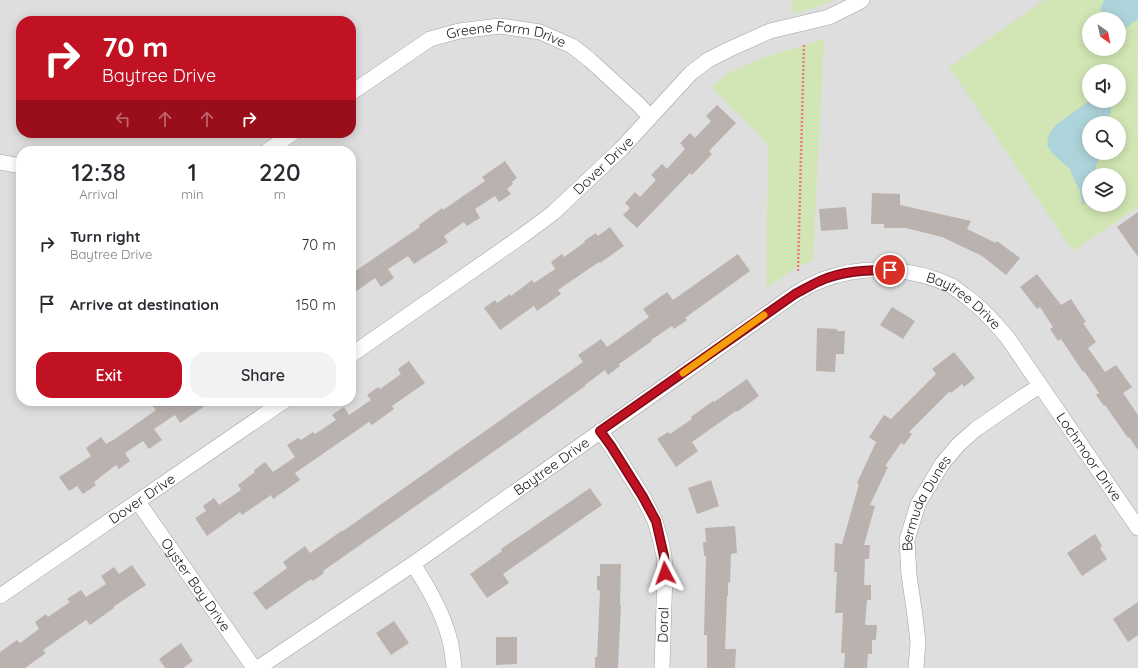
<!DOCTYPE html>
<html lang="en">
<head>
<meta charset="utf-8">
<style>
  :root { --surface:#fff; --page:#f2f2f3; --text:#2b2b33; --muted:#7c7c81; --accent:#c11223 }
  body { margin:0; font-family:Quicksand,sans-serif; background:var(--page); color:var(--text); height:100vh; display:flex; flex-direction:column; font-size:15px; white-space:nowrap }
  * { box-sizing:border-box; margin:0 }
  p { font-size:13px; color:var(--muted) }
  .icon { flex:none; width:22px; height:22px; fill:none; stroke:currentColor; stroke-width:2; stroke-linecap:round; stroke-linejoin:round }
  .map { position:relative; flex:1; overflow:hidden }
  .drawer { position:absolute; left:16px; top:146px; width:340px; height:260px; display:flex; flex-direction:column; background:var(--surface); border-radius:16px; box-shadow:0 2px 10px #0003 }
  .drawer>* { flex:none }
  .banner { position:absolute; left:16px; top:16px; width:340px; height:122px; border-radius:16px; box-shadow:0 2px 10px #0003; background:#c11223; color:#fff; overflow:hidden }
  .needle { width:26px; rotate:147deg }
  .buttons { position:absolute; left:1082px; top:12px; display:grid; gap:8px }
  .buttons a { display:grid; place-items:center; width:44px; height:44px; border-radius:50%; background:var(--surface); box-shadow:0 2px 10px #0003; font-size:20px }
  .pin { position:absolute; display:grid; place-items:center; width:34px; height:34px; color:#fff; margin:-17px; border:2px solid #fff; border-radius:50%; box-shadow:0 1px 4px #0007 }
  .me { position:absolute; width:44px; margin:-22px; rotate:356deg; stroke-linejoin:round; filter:drop-shadow(0 0 3px #0008) }
  .turn { display:flex; align-items:center; gap:14px; height:84px; padding:0 20px; font-size:18px }
  .turn .icon { width:52px; height:52px; stroke-width:2.5 }
  .turn b { display:block; font-size:28px; line-height:34px }
  .lanes { display:flex; align-items:center; height:38px; padding:0 20px; background:#0003; justify-content:center; gap:20px; direction:ltr }
  .lanes .off { opacity:.35 }
  .eta { display:flex; justify-content:space-evenly; align-items:center; height:68px; text-align:center }
  .eta b { font-size:24px; font-weight:600; line-height:28px }
  .button { display:flex; gap:8px; margin-top:auto; padding:8px 20px }
  .button a { flex:1; height:46px; border-radius:16px; background:var(--accent); color:#fff; font-size:16px; font-weight:600; line-height:46px; text-align:center }
  .button a+a { background:var(--page); color:var(--text) }
  ul { padding:0; list-style:none }
  li { display:flex; align-items:center; gap:12px; height:60px; padding:0 20px }
  li div { flex:1 }
  li b { display:block; font-size:15px }
  li em { font-style:normal }
  .map>svg:first-child { display:block }
  .residential { fill:#dfdede; fill-rule:evenodd }
  .grass { fill:#d1e6b4; fill-rule:evenodd }
  .water { fill:#add4da }
  .building { fill:#bab2ae }
  .lines { fill:none; stroke-linecap:round; stroke-linejoin:round }
  .street-casing { stroke:#a2a2a2; stroke-width:16 }
  .path { stroke:#ee7c7c; stroke-width:2.5; stroke-dasharray:2 2; stroke-linecap:butt }
  .street { stroke:#fff; stroke-width:15 }
  .route-casing { stroke:#7d0c17; stroke-width:10 }
  .route { stroke:#c11223; stroke-width:7 }
  .slow { stroke:#f59e0b; stroke-width:7 }
  .labels { text-anchor:middle; dominant-baseline:central; stroke-width:3.5; stroke-linejoin:round; paint-order:stroke }
  .street-label { font-size:14px; fill:#212121; stroke:#fff }
</style>
</head>
<body>
<div class="map">
<svg width="1138" height="668" viewBox="0 0 1138 668">
  <rect width="100%" height="100%" fill="#f1ede9"/>
  <path class="residential" d="M0,0h1138v668h-1138zM1089,19h30v30h-30zM21,21h330v112h-330zM1089,71h30v30h-30zM1089,123h30v30h-30zM21,151h330v250h-330zM1089,175h30v30h-30z"/>
  <g class="grass">
    <path d="M791,0h46l-43,14z"/>
    <path d="M1044,0h94l-1,131 1,9v67l-65,44 -124,-184zM1089,19h30v30h-30zM1089,71h30v30h-30zM1089,123h30v30h-30zM1089,175h30v30h-30z"/>
    <path d="M824,39l-11,221 -15,7 -32,21 2,-144 -57,-57 17,-14 31,-14z"/>
  </g>
  <g class="water">
    <path d="M1104,0h34v19l-14,10h-5v-10h-18v-12z"/>
    <path d="M1089,101h22v11l-4,7 -1,4h-17v30h12l-5,13 -1,9h-6v22l-2,4 -5,4 -2,-15 -5,-8 -5,-13 -18,-16 -5,-8 2,-11 7,-9z"/>
  </g>
  <g class="building">
    <path d="M717,105l19,18 -27,28 3,3 -20,21 -2,-2 -53,55 -14,-13 7,-7 -5,-5 10,-11 5,5 16,-17 -5,-5 11,-11 5,5 18,-20 -5,-6 10,-10 5,5 16,-17 -5,-5z"/>
    <path d="M505,161l12,17 -5,4 1,2 -6,5 4,5 -12,8 -4,-6 -20,13 5,9 -13,8 -3,-4 -20,14 4,6 -34,22 -6,-8 -20,13 6,9 -13,9 -6,-9 -24,17v-21l69,-47 -1,-2 23,-17 1,2 42,-29 -3,-4z"/>
    <path d="M872,193l28,1v11l71,16 -4,8 29,14 1,-2 23,17 -14,17 -24,-19 -40,-19 -36,-9h-22v-4h-13z"/>
    <path d="M846,207l2,22 -27,2 -2,-22z"/>
    <path d="M1138,212v45l-21,-30z"/>
    <path d="M610,227l14,19 -24,17 -1,-1 -41,28 3,4 -24,17 -3,-5 -34,24 -16,-22 11,-8 2,3 13,-9 1,2 21,-16 2,3 21,-14 -4,-7 11,-8 2,3 21,-15 -1,-1 12,-8 2,3z"/>
    <path d="M738,254l12,17 -65,47 2,2 -13,9 -2,-3 -21,14 1,1 -33,23 1,2 -12,9 -3,-5 -20,15v1l-55,40 -207,145 1,2 -11,8 -2,-2 -45,31 -13,-17 34,-25 -4,-6 22,-16 5,7 33,-23v1l240,-169 -5,-7 23,-16 6,8 42,-30 -6,-8 24,-17 6,8z"/>
    <path d="M1037,274l24,31 10,-6 15,23 -3,1 13,19 -8,6 17,24 11,-7 16,22 -9,6 15,22v35l-9,-13 -1,1 -23,-33 -1,1 -8,-11 3,-2 -15,-22 -1,1 -22,-33 -3,2 -8,-12 3,-2 -13,-20 -3,2 -17,-22z"/>
    <path d="M892,307l23,14 -12,18 -23,-14z"/>
    <path d="M817,328l20,1v2h8l-1,23h-8l-1,18 -19,-1z"/>
    <path d="M954,352l21,26 -11,9 -2,-3 -11,9 -1,-2 -41,41 3,2 -8,11 -3,-2 -16,23 3,1 -18,38 5,1 -11,39h6l-1,14h-4l-1,26h7v15h-4l-2,25h12l-1,15h-4v14h-4l-1,14h-23l1,-15h-4l2,-40h-8l2,-41h-3l1,-29 7,1 17,-60 -2,-1 19,-41 -7,-5 15,-22 7,4 45,-45 -4,-5z"/>
    <path d="M409,361l16,22 -33,23 2,3 -22,16 -3,-3 -74,51 5,7 -27,19 -2,-4 -29,20 -2,-3 -33,24 -12,-18 11,-7 -3,-5 11,-8 5,7 22,-15 -3,-5 17,-13 -1,-2 11,-8 8,10 22,-15 -8,-12 11,-7 3,2 12,-8 2,2 21,-14 -4,-5 12,-8 5,8 22,-15 -4,-5 11,-8 2,2 21,-15 -3,-5z"/>
    <path d="M747,379l12,17 -22,16 -1,-1 -44,31 6,9 -22,16 -19,-28 11,-7 2,2 22,-15 -1,-2 22,-16 1,1z"/>
    <path d="M158,401h54l-32,22 -5,-8 -21,14 8,11 -13,9 -6,-8 -18,12 5,8 -11,8 -3,-4 -22,17 2,3 -13,9 -6,-8 -8,5 -10,-14 32,-21 -5,-8 15,-11 5,7 9,-5 41,-29 -4,-5z"/>
    <path d="M711,480l8,26 -22,8 -9,-26z"/>
    <path d="M590,488l12,17 -99,69 6,9 -22,15 -17,-24 32,-23 -1,-2z"/>
    <path d="M735,526l2,27 -6,1 -1,29 -2,-1v14h-1l-2,53h11l-1,19h-28v-33h-3l2,-79h-2l-1,-14h3l-1,-14z"/>
    <path d="M1095,534l7,12 -2,2 7,11 -25,17 -15,-23z"/>
    <path d="M600,564h21l-1,41h1l-3,63h-23v-11h2l3,-66 -3,-1v-14h3z"/>
    <path d="M132,565l14,20 -33,22 1,1 -24,17 -4,-5 -43,30 3,3 -21,15h-25v-16l17,-12 3,3 19,-14 -4,-7 11,-8 2,3 22,-15 -3,-3 14,-9 5,7 20,-13 -5,-8 13,-9 5,7z"/>
    <path d="M1138,602v33l-10,7 -15,-23z"/>
    <path d="M394,621l15,22 -18,12 -15,-22z"/>
    <path d="M496,637h21v27l-21,1z"/>
    <path d="M181,643l12,18 -10,7h-18l-6,-9z"/>
  </g>
  <g class="lines">
    <defs>
      <g id="street">
        <path id="s1" d="M351,93l79,-54 29,-8 41,-5 40,6 32,14 18,14 48,44 12,13"/>
        <path d="M267,151l26,-18"/>
        <path d="M0,162l21,4"/>
        <path id="s2" d="M351,355l171,-119 31,-23 69,-65 69,-75 17,-13 22,-11 40,-18 59,-14 30,-15 3,-2"/>
        <path d="M600,431l11,15 32,51 12,24 5,17 4,18 1,17 -3,95"/>
        <path id="s3" d="M138,502l116,166"/>
        <path d="M413,564c15,23 29,47 36,73 3,10 4,21 5,31"/>
        <path id="s4" d="M0,596l284,-195"/>
        <path id="s5" d="M258,668l155,-104 382,-270c8,-5 17,-10 27,-14 41,-16 90,-13 130,6 4,3 8,6 12,9 17,12 30,27 43,42l131,191"/>
        <path id="s6" d="M916,668l2,-26 -3,-26 -6,-41 -2,-35 11,-36 24,-40 16,-19 18,-16 48,-33 16,-10"/>
      </g>
    </defs>
    <use href="#street" class="street-casing"/>
    <path class="path" d="M798,271l6,-228"/>
    <use href="#street" class="street"/>
  </g>
  <g class="lines">
    <defs>
      <path id="route" d="M665,573l-1,-17 -8,-35 -13,-24 -32,-51 -11,-15 195,-137c8,-4 16,-9 25,-13 21,-10 47,-11 70,-11"/>
    </defs>
    <use href="#route" class="route-casing"/>
    <use href="#route" class="route"/>
    <path class="slow" d="M683,373l81,-58"/>
  </g>
  <g class="labels">
    <g class="street-label">
      <text stroke="none"><textPath href="#s1" startOffset="174">Greene Farm Drive</textPath></text>
      <text stroke="none"><textPath href="#s2" startOffset="316">Dover Drive</textPath></text>
      <text stroke="none"><textPath href="#s5" startOffset="836">Baytree Drive</textPath></text>
      <text stroke="none"><textPath href="#s5" startOffset="1039">Lochmoor Drive</textPath></text>
      <text stroke="none"><textPath href="#s5" startOffset="356">Baytree Drive</textPath></text>
      <text stroke="none"><textPath href="#s4" startOffset="172">Dover Drive</textPath></text>
      <text stroke="none"><textPath href="#s6" startOffset="170">Bermuda Dunes</textPath></text>
      <text stroke="none"><textPath href="#s3" startOffset="101">Oyster Bay Drive</textPath></text>
      <text transform="translate(663 625) rotate(-88)">Doral</text>
    </g>
  </g>
</svg>
<div class="buttons">
<a><svg class="needle" viewBox="-14 -14 28 28"><path d="M0-13l5 13h-10z" fill="#e53935"/><path d="M0 13l5-13h-10z" fill="#7c7c81"/></svg></a>
<a><svg class="icon" aria-label="sound" viewBox="0 0 24 24"><path d="M4 9h4l5-4v14l-5-4H4zM17 9q2 3 0 6"/></svg></a>
<a><svg class="icon" aria-label="search" viewBox="0 0 24 24"><circle cx="10" cy="10" r="6"/><path d="M15 15l6 6"/></svg></a>
<a><svg class="icon" aria-label="layers" viewBox="0 0 24 24"><path d="M12 4l9 5-9 5-9-5zM3 14l9 5 9-5"/></svg></a>
</div>
<div class="pin" style="left:890px;top:270px;background:#d93025"><svg class="icon" aria-label="arrive" viewBox="0 0 24 24"><path d="M6 21V4h12l-3 4 3 4H6"/></svg></div>
<svg class="me" style="left:665px;top:573px" viewBox="-20 -20 40 40"><path d="M0-17L14 15 0 8-14 15z" fill="#c11223" stroke="#fff" stroke-width="4"/></svg>
<div class="banner">
<div class="turn"><svg class="icon" aria-label="right" viewBox="0 0 24 24"><path d="M7 20v-9h11M14 6l5 5-5 5"/></svg><div><b>70 m</b>Baytree Drive</div></div>
<div class="lanes"><svg class="icon off" aria-label="left" viewBox="0 0 24 24"><path d="M17 20v-9H6M10 6l-5 5 5 5"/></svg><svg class="icon off" aria-label="ahead" viewBox="0 0 24 24"><path d="M12 20V5M6 11l6-6 6 6"/></svg><svg class="icon off" aria-label="ahead" viewBox="0 0 24 24"><path d="M12 20V5M6 11l6-6 6 6"/></svg><svg class="icon" aria-label="right" viewBox="0 0 24 24"><path d="M7 20v-9h11M14 6l5 5-5 5"/></svg></div>
</div>
<section class="drawer">
<div class="eta">
<div><b>12:38</b><p>Arrival</p></div>
<div><b>1</b><p>min</p></div>
<div><b>220</b><p>m</p></div>
</div>
<ul>
<li><svg class="icon" aria-label="right" viewBox="0 0 24 24"><path d="M7 20v-9h11M14 6l5 5-5 5"/></svg><div><b>Turn right</b><p>Baytree Drive</p></div><em>70 m</em></li>
<li><svg class="icon" aria-label="arrive" viewBox="0 0 24 24"><path d="M6 21V4h12l-3 4 3 4H6"/></svg><div><b>Arrive at destination</b></div><em>150 m</em></li>
</ul>
<div class="button"><a>Exit</a><a>Share</a></div>
</section>
</div>
</body>
</html>
